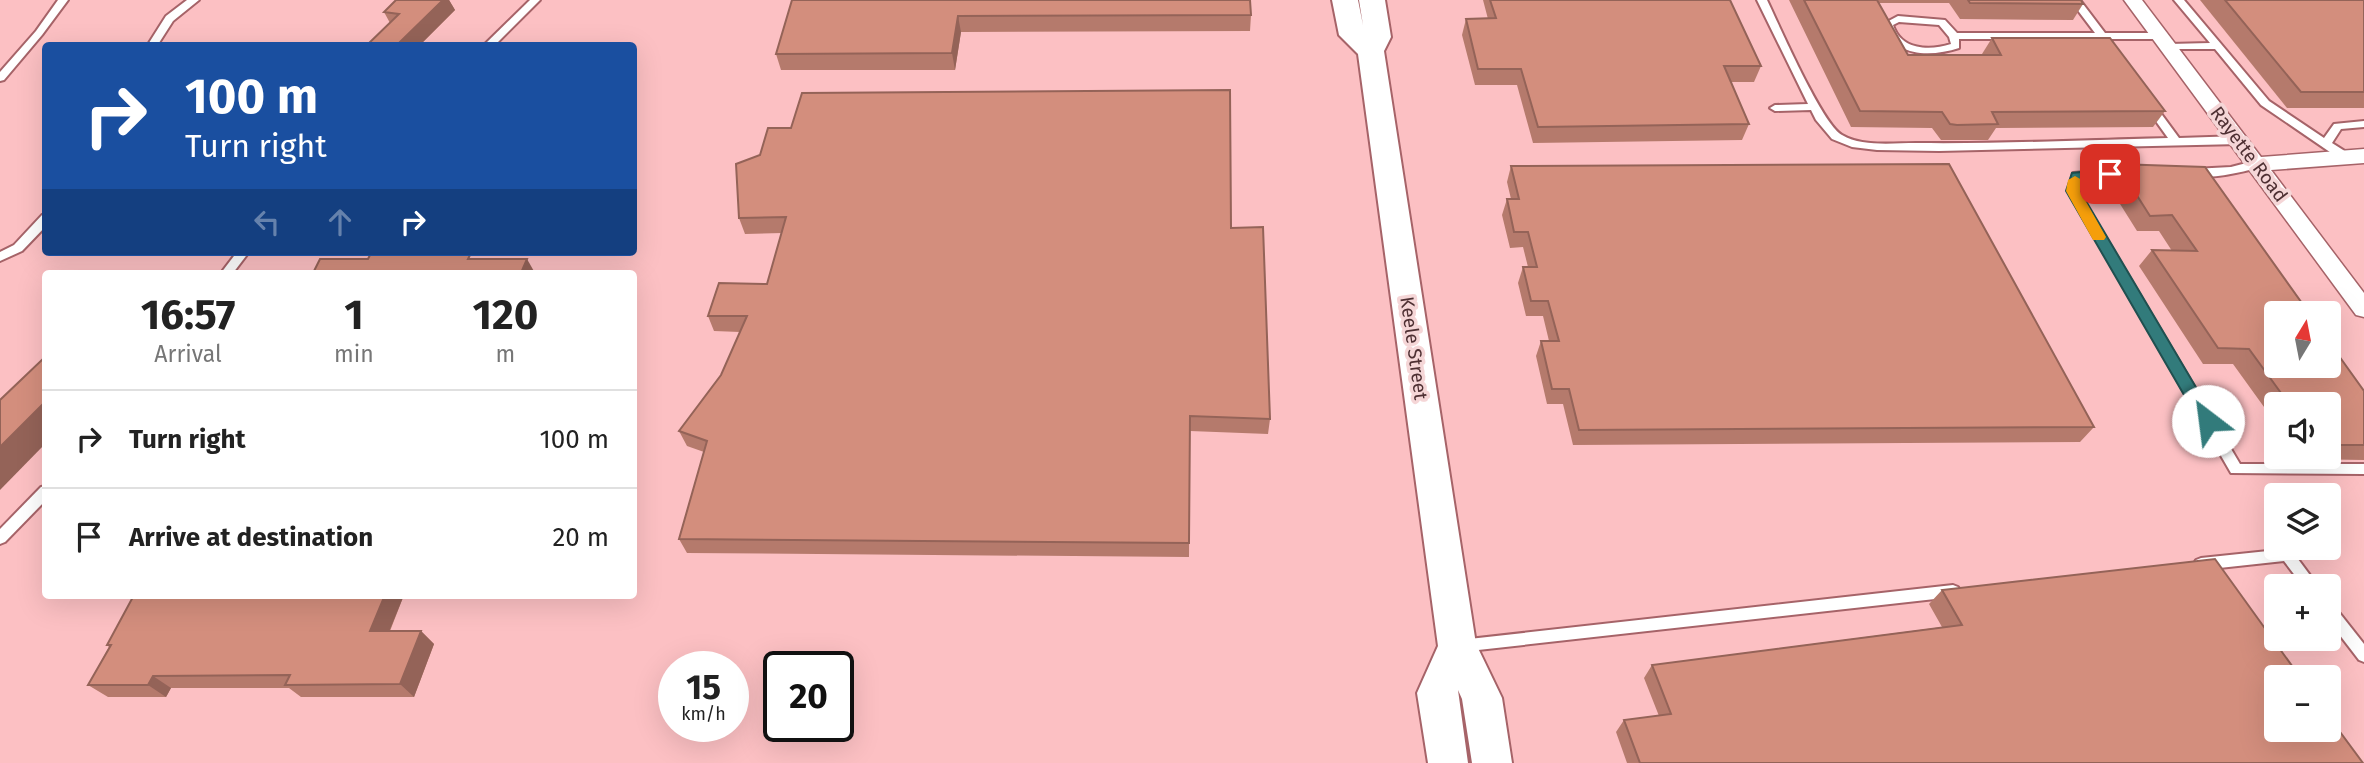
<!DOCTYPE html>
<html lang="en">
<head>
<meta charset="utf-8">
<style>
  :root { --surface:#fff; --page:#f6f6f6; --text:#222; --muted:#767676; --line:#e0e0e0 }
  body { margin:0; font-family:"Fira Sans",sans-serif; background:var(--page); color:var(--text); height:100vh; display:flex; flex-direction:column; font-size:26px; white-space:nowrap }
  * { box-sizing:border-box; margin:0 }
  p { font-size:23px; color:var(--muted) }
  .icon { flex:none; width:38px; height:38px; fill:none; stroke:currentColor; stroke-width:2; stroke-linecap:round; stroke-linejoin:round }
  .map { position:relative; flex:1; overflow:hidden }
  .drawer { position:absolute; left:42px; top:270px; width:595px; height:329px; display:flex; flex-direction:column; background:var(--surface); border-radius:7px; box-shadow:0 7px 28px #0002 }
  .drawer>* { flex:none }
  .guide { position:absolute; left:42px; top:42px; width:595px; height:214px; border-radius:7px; box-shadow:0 7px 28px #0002; background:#1a4fa0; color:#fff; overflow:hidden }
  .needle { width:46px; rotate:10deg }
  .controls { position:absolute; left:2264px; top:301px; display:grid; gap:14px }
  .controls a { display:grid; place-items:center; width:77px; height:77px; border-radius:7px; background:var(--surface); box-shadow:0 7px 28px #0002; font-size:35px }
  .speed { position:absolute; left:658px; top:651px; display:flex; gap:14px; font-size:35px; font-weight:700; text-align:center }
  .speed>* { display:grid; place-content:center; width:91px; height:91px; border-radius:50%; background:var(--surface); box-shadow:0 7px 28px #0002; line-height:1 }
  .speed small { font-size:18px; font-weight:400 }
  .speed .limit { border:4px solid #111; border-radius:10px; background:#fff; color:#111 }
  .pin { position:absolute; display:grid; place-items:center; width:60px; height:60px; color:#fff; margin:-30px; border-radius:14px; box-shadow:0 4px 10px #0006 }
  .me { position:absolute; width:77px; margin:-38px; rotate:330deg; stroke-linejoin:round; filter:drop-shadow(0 0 5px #0008) }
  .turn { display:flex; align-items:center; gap:24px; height:147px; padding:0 28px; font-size:32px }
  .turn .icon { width:91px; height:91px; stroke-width:2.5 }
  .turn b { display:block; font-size:49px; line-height:60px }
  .lanes { display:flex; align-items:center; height:66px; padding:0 28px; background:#0003; justify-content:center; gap:35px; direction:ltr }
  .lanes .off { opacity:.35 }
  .eta { display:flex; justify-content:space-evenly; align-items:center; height:119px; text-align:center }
  .eta b { font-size:42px; font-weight:700; line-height:49px }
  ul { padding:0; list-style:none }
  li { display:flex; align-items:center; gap:21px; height:98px; padding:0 28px; border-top:2px solid var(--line) }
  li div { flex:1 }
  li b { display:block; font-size:26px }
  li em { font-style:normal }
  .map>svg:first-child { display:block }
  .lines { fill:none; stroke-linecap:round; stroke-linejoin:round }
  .lane-casing { stroke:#a66368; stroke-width:4 }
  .street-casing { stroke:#a66368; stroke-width:3 }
  .secondary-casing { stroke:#a66368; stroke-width:4 }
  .lane { fill:#fff; fill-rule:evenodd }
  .street { fill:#fff; fill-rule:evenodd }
  .secondary { fill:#fff; fill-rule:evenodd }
  .wall { fill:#b57a6c }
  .shaded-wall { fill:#946358 }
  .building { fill:#d38e7d; stroke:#946358; stroke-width:2 }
  .route { fill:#327b7b; stroke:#205050; stroke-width:2 }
  .slow { fill:#f59e0b }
  .labels { text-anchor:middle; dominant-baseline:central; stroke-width:7; stroke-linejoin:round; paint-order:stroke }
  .street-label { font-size:19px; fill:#4e3033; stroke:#f5d6d7 }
</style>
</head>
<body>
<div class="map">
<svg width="2364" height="763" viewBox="0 0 2364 763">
  <rect width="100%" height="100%" fill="#fcc0c3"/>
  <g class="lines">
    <defs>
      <g id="lane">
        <path d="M58,0h10l-26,35 -38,45 -4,1v-9l36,-41z"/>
        <path d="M187,0h12l-26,21 -16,25h-10l19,-30z"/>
        <path d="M530,0h10l-46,46h-11z"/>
        <path d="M1757,0h10c12,25 55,124 75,135 20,12 51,8 74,8 84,1 168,-3 252,-5l-23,-32 5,-3 4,1 25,34 61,-2 5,4 -5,4 -301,7 -62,-1 -25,-3 -20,-8 -16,-19 -5,-10 -36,1 -5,-3 5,-3 33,-1z"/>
        <path d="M2070,0h10l25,33h55l5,3 -5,3h-51l-5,3 -5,-3h-140v9c-28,9 -65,10 -76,-24l15,-8 47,4 12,13h138zM1899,22l40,3 10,12 2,7c-22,7 -50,6 -58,-19z"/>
        <path d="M2174,0h10l85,101 55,37 10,-14 30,-3v6l-23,2 -9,14 19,12 1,3 -1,3h-8l-82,-56 -46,-56h-49l-2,-2 5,-3 41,-1z"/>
        <path d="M2258,160l5,4 -1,3c-17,4 -61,16 -74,6l5,-4 38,-2z"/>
        <path d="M2125,169l4,1 1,3 -1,3 -48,3 -3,12 162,273h124v10l-133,-1 -163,-282 5,-18z"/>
        <path d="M46,214v12l-24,25 -22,10v-9l14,-7 28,-30z"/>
        <path d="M237,252h12l-16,21h-12z"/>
        <path d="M46,486v14l-41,42 -5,2v-15l41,-42z"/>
        <path d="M2287,549l5,2 26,35h-15l-19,-25 -83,9 -5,-2 -2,-4 2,-4 5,-2z"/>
        <path d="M1953,585l5,2 2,4 -2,4 -5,2 -493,55 -5,-1 -2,-5 2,-5 5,-1z"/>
        <path d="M2329,604l5,2 30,38v18l-5,-2 -30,-39z"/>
      </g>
      <path id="street" d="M2124,0h18l119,157 103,-8v14l-93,7 93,123v24l-8,-2z"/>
      <path id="secondary" d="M1332,0h26l5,25 -4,-25h26l6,37 -7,14 92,593 26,54 10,65h-40l-10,-64 -4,-9 10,73h-40l-11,-70 21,-47 -80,-592 -19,-19z"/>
    </defs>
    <use href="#lane" class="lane-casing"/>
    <use href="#street" class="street-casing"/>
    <use href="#secondary" class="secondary-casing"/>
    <use href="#lane" class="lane"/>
    <use href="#street" class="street"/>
    <use href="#secondary" class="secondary"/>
  </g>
  <g class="wall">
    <path d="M396,0h53l6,10 -36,36h-53l24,-23 -6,-11z"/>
    <path d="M792,0l459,15 -1,16 -289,1 -6,38h-174l-5,-16z"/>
    <path d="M1483,0h247l31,66 -7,16h-23l18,42 -7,16 -209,3 -16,-58h-42l-13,-50 4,-16h22z"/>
    <path d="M1789,0h292l2,4 -10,16 -113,-1 -11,-16h-70l29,52h75l-1,-1 10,-16 173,73 -12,16 -157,1 -8,12h-47l-9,-12 -81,-1z"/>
    <path d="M2200,0h164v108h-77z"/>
    <path d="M736,164l495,64 39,191 -2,15 -78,-3 -1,126 -502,-4 -8,-14 25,-87 -17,-6 -8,-15 42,-56 19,-43 -26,-1 -6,-15 59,-32 15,-51 -37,1 -6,-16z"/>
    <path d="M2117,164l247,227v69l-63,-1 -1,-2h29v-53h-52v21l-44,-61h-30l-64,-98 13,-16 20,1 -13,-20h-22l-32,-51z"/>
    <path d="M1511,166l583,261 -14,15 -507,3 -10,-41h-16l-11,-48 5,-15h8l-6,-25h-17l-8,-33 5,-16h5l-5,-20 -13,1 -8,-33 5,-16h4l-4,-17z"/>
    <path d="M1942,590l421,173h-736l-11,-31 8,-12 35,-4 -15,-38 8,-13 290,-38 -13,-23z"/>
    <path d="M134,595h270l-14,36h31l13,13 -20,53h-113l-12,-9h-118l-5,9h-58l-20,-12 21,-38 -2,-2z"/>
  </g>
  <g class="shaded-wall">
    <path d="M443,0h6l6,10 -36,36h-20l-1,-2z"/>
    <path d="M958,16l3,16 -6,38 -3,-17z"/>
    <path d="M527,259l8,14h-14z"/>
    <path d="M46,401v42l-46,47v-43z"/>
    <path d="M385,595h19l-20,49 -14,-13z"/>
    <path d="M421,631l13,13 -20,53 -14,-13z"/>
    <path d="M153,676l18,12 -5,9 -18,-12z"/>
  </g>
  <g class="building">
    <path d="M396,0h47l-45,44 9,2h-41l33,-32 -15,-2z"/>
    <path d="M792,0h458l1,15 -293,1 -6,37 -176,1z"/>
    <path d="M1490,0h240l31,66h-37l25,58 -211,3 -17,-58h-43l-12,-50 30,-1z"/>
    <path d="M1804,0h73l31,55h93l-9,-17h118l55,73 -173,1 6,12 -41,1 -7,-1 -8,-12 -82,-1z"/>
    <path d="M1968,0h113l2,4 -113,-1z"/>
    <path d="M2225,0h139v92h-63z"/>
    <path d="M1230,90l1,138 32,-1 7,192 -80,-3 -1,127 -510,-4 28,-98 -28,-10 42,-56 26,-59h-39l11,-33 48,1 19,-67 -47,1 -3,-54 24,-9 8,-27h23l11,-35z"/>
    <path d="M1949,164l145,263 -515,3 -10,-41h-17l-11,-48h18l-11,-40h-17l-8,-34h14l-9,-35h-14l-7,-33h12l-8,-33z"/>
    <path d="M2117,164l88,3 104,146h-32v53h52v-24l35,49v54h-35v-41h-40l-40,-55 -31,-1 -66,-98 45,1 -25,-36 -22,1z"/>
    <path d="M370,255h100l-2,4h59l-6,14h-208l7,-14h48z"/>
    <path d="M46,356v45l-46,46v-47z"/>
    <path d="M2215,559l85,118h-23v53h52v-13l34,46h-723l-16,-43 47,-6 -19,-49 310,-40 -20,-35z"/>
    <path d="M134,595h251l-15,36h51l-21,53 -115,1 5,-10 -137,1 -5,9h-60l23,-40h-4z"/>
  </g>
  <path class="route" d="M2110,169l7,5 -2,3 -32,4 -3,10 133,225 3,5 -3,5h-11l-136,-235 6,-18z"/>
  <path class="slow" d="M2075,176l7,4 -2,11 26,46 -2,3h-11l-27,-49 2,-11z"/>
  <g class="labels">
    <g class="street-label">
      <text transform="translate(2249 154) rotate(53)">Rayette Road</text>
      <text transform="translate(1414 348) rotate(82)">Keele Street</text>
    </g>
  </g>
</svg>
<div class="controls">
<a><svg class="needle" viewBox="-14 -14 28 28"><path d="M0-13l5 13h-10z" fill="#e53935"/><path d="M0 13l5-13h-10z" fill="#767676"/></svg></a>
<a><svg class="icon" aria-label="sound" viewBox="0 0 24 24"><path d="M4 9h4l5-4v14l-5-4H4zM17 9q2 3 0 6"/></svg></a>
<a><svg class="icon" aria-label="layers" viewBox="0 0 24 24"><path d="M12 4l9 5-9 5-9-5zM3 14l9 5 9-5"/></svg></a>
<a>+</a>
<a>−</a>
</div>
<div class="speed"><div>15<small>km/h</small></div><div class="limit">20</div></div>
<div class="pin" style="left:2110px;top:174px;background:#d93025"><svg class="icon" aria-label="arrive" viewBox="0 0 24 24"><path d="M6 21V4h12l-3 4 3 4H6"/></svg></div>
<svg class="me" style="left:2208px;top:421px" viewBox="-20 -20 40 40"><circle r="19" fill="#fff"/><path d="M0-13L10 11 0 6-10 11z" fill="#327b7b"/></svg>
<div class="guide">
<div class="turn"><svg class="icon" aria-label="right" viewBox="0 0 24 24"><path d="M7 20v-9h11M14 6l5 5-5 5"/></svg><div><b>100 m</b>Turn right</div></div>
<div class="lanes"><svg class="icon off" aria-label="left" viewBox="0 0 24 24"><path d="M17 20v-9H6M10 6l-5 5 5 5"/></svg><svg class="icon off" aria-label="ahead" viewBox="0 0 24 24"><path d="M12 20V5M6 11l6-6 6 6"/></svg><svg class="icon" aria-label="right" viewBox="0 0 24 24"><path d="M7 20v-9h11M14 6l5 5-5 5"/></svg></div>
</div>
<section class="drawer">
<div class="eta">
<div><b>16:57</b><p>Arrival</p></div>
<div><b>1</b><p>min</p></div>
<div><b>120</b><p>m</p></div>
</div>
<ul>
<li><svg class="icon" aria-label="right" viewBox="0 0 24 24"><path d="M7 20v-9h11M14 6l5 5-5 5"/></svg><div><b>Turn right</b></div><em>100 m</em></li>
<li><svg class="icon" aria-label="arrive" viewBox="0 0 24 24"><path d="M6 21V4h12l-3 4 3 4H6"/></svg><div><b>Arrive at destination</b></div><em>20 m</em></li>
</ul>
</section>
</div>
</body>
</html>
